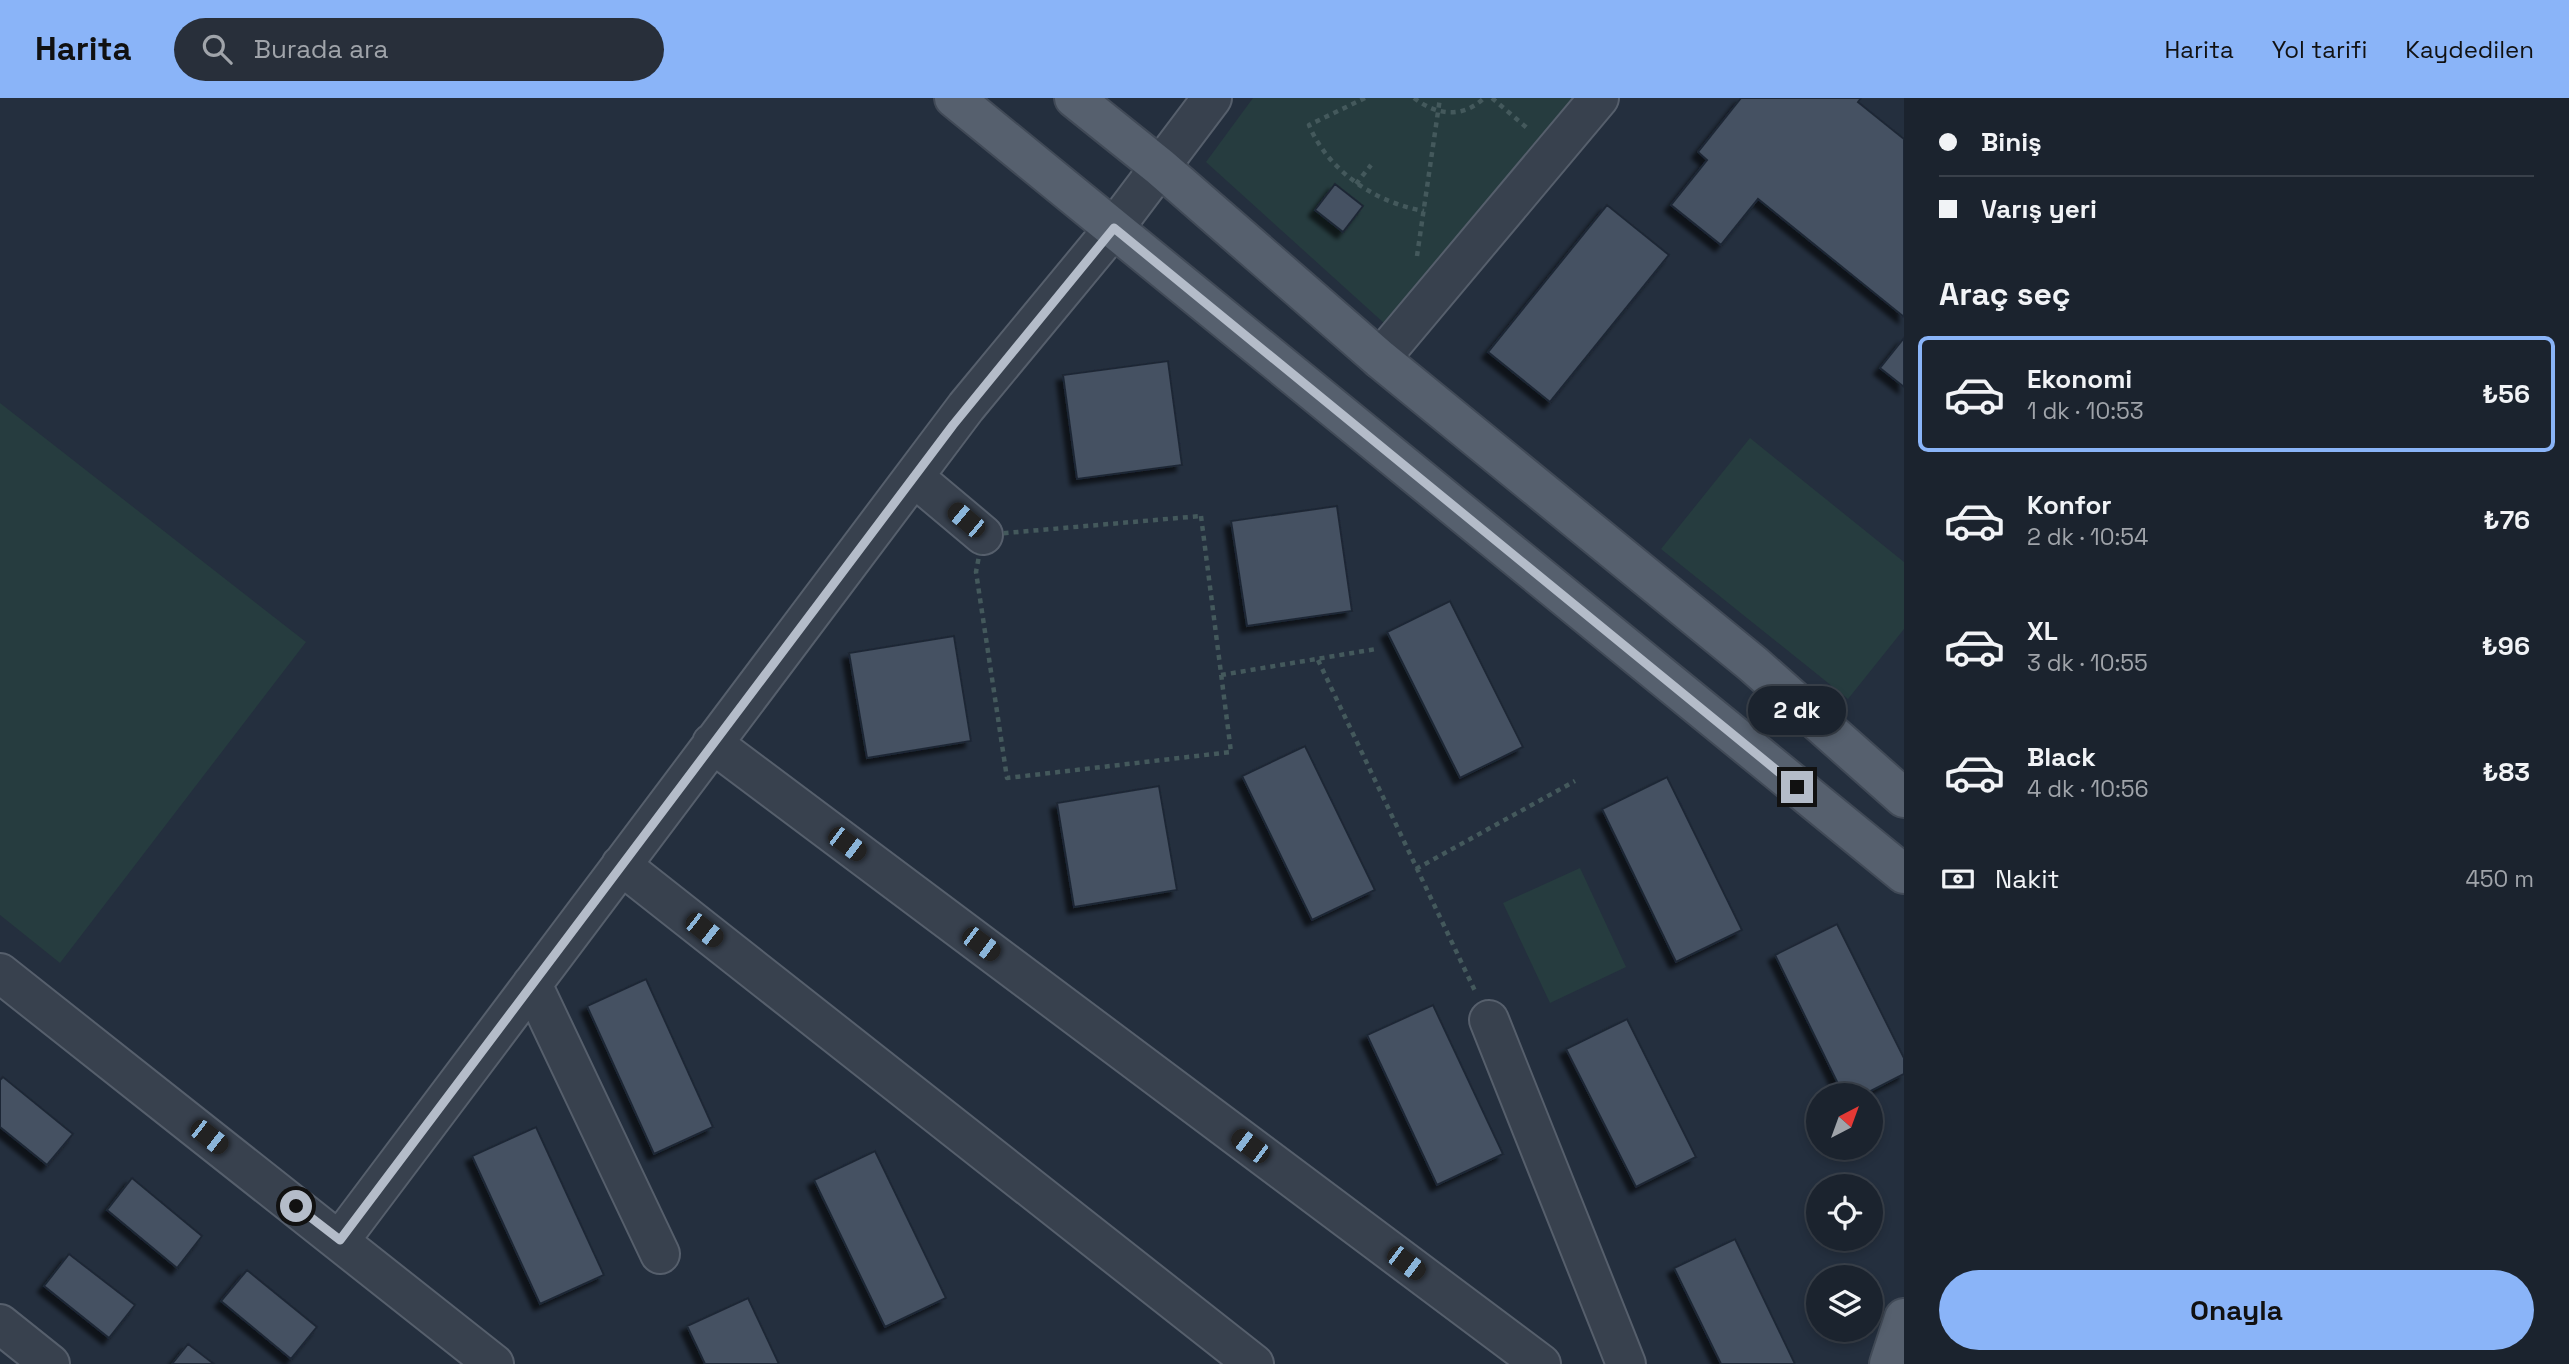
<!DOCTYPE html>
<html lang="tr">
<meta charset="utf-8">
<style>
body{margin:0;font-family:"Space Grotesk",sans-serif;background:#282f3a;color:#f1f3f6;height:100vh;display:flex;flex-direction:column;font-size:26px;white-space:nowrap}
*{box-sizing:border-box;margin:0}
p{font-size:23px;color:#a0a4aa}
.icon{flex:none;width:38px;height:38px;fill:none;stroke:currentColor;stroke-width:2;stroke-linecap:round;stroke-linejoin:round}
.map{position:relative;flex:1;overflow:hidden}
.drawer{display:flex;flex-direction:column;background:#1b232e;width:665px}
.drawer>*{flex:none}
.banner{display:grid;align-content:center;height:154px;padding:0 35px;background:#1b232e}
.needle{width:46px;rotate:41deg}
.controls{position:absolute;left:1806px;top:985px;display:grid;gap:14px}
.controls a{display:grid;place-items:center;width:77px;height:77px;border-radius:50%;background:#1b232e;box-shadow:0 4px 10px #0003,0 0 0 2px #39404a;font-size:35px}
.end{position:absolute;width:32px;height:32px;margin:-16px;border:9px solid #b4bcc9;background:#111;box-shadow:0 0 0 4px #111}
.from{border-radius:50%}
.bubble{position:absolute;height:49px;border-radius:24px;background:#1b232e;box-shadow:0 4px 10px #0003,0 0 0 2px #39404a;font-size:23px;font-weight:800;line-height:49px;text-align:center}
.car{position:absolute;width:21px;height:42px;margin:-21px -10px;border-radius:9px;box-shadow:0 0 5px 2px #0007;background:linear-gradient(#222 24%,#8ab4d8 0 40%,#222 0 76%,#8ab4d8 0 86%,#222 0)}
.banner b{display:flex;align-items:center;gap:24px;height:66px;font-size:26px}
.banner b+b{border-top:2px solid #39404a}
.banner i{width:18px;height:18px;background:#f1f3f6}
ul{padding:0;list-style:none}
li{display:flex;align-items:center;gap:21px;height:116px;margin:0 14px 10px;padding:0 21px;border:4px solid transparent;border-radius:10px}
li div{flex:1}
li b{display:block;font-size:26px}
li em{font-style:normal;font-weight:800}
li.current{border-color:#8ab4f8}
li>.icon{width:63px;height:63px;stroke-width:1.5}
h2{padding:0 35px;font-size:32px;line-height:84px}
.pay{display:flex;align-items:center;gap:18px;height:77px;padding:0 35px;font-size:26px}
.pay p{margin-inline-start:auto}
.cta{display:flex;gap:14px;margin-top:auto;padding:14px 35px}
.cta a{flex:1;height:80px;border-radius:42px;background:#8ab4f8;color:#111;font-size:28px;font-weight:800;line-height:80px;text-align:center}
header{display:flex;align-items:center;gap:42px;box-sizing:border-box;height:98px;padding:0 35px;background:#8ab4f8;color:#111}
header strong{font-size:33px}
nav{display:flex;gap:38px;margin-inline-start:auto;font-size:24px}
.search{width:490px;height:63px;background:#282f3a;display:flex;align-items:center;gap:18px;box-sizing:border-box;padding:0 24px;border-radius:38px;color:#a0a4aa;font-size:26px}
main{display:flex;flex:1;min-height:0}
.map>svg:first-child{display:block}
</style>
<header>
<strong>Harita</strong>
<div class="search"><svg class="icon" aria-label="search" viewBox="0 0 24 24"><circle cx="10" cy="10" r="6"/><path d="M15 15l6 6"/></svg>Burada ara</div>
<nav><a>Harita</a><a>Yol tarifi</a><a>Kaydedilen</a></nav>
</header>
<main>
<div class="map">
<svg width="1904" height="1266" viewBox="0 0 1904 1266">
<defs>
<filter id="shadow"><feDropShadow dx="-6" dy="6" stdDeviation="2" flood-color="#0009"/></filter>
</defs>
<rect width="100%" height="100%" fill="#242f3e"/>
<path fill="#263c3f" d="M1253,0H1581L1385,226L1206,64Z
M0,305L306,544L60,865L0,817Z
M1750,340L1904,464V531L1848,601L1661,451Z
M1580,770L1626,869L1550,905L1503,805Z"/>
<path fill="#455162" stroke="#1f2835" stroke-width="2" filter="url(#shadow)" d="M1741,0H1861L1858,4L1904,41V219L1758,101L1721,147L1671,107L1707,62L1698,54Z
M1335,86L1363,108L1343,134L1315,112Z
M1607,107L1669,157L1550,304L1488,254Z
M1904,240V289L1880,270Z
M1168,263L1182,367L1077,381L1063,277Z
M1337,408L1352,513L1247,528L1231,423Z
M1450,503L1523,649L1460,680L1387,534Z
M954,538L971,643L867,660L849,555Z
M1305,648L1375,792L1312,822L1242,678Z
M1667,679L1742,832L1676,864L1602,711Z
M1159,688L1177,792L1074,809L1057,705Z
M1837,826L1904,960V976L1861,998H1844L1775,857Z
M646,881L713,1029L654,1056L587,908Z
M1433,907L1503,1056L1437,1087L1367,937Z
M1627,921L1696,1059L1636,1089L1566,951Z
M3,979L73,1036L47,1067L0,1029V982Z
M536,1029L604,1177L540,1206L472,1058Z
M875,1053L946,1200L885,1229L814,1082Z
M132,1080L202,1138L177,1170L107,1112Z
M1735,1141L1795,1266H1721L1674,1170Z
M69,1156L135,1207L109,1240L44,1188Z
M247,1172L317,1229L291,1261L221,1203Z
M748,1200L779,1266H705L687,1228Z
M188,1246L214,1266H172Z"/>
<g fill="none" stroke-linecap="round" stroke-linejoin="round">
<defs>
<path id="minor" d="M1380,261L1599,0
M914,379L983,437
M712,645L1541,1266
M621,767L1254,1266
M0,875L494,1266
M532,886L660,1156
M1489,922L1626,1266
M340,1142L966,309L1114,130L1212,0
M0,1226L50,1266"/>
<path id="major" d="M954,0L1904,776
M1074,0L1160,69L1380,261L1753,566L1904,700
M1889,1266L1904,1220"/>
</defs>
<use href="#minor" stroke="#565f6c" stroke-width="42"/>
<use href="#major" stroke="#414a57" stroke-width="42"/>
<path stroke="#44595c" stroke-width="4.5" stroke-dasharray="5 5" stroke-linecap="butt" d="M1365,0L1309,27C1328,73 1376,105 1424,113
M1414,0C1436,17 1462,21 1484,0
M1492,0L1527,30
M1356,86L1371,67
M1417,158L1440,0
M1201,418L1231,654L1007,680L976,474L983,437Z
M1318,562L1475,893
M1221,577L1376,551
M1416,771L1575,683"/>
<use href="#minor" stroke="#38414e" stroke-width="38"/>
<use href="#major" stroke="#56606e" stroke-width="38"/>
</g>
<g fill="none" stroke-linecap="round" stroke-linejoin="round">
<path stroke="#b4bcc9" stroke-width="9" d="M296,1108L340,1142L953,327L1114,130L1797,689"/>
</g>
</svg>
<div class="controls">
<a><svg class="needle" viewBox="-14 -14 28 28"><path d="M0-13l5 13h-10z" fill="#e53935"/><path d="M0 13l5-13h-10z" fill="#a0a4aa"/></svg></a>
<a><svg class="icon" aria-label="locate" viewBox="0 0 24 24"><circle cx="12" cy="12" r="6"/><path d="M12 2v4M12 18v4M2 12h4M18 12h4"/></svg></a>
<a><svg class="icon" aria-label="layers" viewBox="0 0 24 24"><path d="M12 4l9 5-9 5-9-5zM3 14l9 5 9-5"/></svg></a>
</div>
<i class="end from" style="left:296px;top:1108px"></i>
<i class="end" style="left:1797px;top:689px"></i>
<div class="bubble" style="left:1748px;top:588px;width:98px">2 dk</div>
<i class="car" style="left:966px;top:422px;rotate:310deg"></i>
<i class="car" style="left:847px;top:746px;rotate:127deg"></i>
<i class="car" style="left:704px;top:832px;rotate:128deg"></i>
<i class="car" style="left:981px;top:846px;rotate:127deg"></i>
<i class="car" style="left:209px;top:1039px;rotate:128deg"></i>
<i class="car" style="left:1250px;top:1048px;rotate:307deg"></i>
<i class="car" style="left:1406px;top:1165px;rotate:127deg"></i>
</div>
<section class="drawer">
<div class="banner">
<b><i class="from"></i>Biniş</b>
<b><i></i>Varış yeri</b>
</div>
<h2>Araç seç</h2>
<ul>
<li class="current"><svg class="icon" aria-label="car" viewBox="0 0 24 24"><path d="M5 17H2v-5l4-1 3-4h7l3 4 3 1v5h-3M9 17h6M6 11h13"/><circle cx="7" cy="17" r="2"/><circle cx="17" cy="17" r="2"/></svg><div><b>Ekonomi</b><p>1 dk · 10:53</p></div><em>₺56</em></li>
<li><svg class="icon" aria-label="car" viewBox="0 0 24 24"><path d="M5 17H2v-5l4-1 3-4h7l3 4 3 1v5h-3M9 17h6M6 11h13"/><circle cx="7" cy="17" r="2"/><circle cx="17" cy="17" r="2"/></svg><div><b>Konfor</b><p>2 dk · 10:54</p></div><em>₺76</em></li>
<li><svg class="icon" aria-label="car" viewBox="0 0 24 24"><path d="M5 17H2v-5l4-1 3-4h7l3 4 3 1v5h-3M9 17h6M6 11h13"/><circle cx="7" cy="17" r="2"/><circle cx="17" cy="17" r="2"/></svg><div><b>XL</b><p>3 dk · 10:55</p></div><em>₺96</em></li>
<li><svg class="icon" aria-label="car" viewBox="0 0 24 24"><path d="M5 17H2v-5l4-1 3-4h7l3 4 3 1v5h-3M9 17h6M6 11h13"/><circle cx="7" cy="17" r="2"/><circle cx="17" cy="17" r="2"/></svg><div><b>Black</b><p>4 dk · 10:56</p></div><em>₺83</em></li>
</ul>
<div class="pay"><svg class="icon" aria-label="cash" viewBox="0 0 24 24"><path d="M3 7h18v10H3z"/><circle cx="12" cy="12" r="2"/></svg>Nakit<p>450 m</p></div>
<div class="cta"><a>Onayla</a></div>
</section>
</main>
